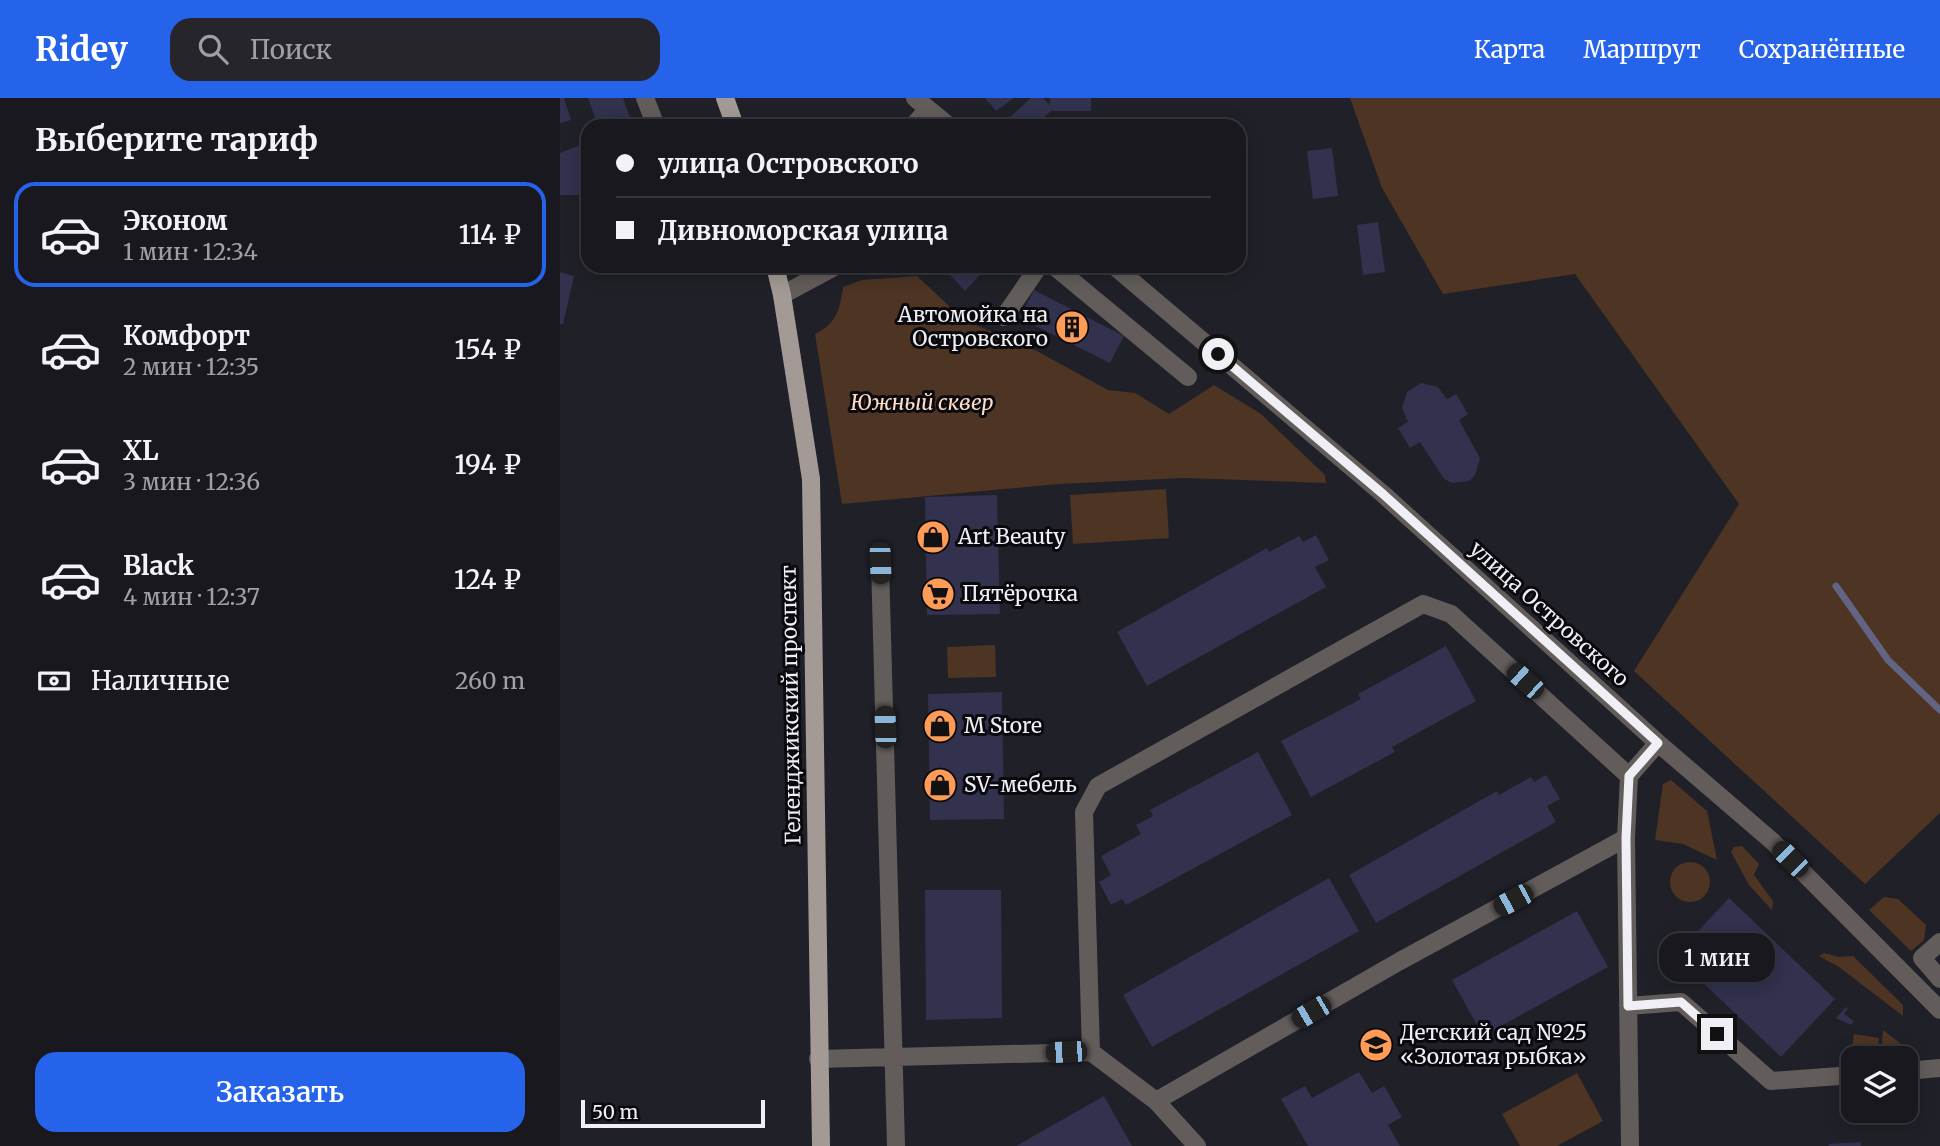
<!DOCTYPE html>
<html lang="ru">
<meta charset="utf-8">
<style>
body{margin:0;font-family:Merriweather,serif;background:#25252b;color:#f1f3f6;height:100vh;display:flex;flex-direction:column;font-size:26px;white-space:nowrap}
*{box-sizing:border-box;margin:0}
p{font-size:23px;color:#9fa0a4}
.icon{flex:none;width:38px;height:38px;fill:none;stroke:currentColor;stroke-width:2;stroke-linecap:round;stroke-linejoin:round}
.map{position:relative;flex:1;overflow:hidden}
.drawer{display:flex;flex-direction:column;background:#18181e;width:560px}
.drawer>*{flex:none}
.guide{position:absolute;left:21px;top:21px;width:665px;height:154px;border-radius:21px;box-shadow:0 4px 18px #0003,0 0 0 2px #36373c;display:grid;align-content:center;height:154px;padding:0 35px;background:#18181e}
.fabs{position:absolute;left:1281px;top:948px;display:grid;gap:14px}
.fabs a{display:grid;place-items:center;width:77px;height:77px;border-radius:14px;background:#18181e;box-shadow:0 4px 18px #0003,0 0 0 2px #36373c;font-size:35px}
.scale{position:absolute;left:21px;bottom:18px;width:184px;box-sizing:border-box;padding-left:7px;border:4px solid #efeff5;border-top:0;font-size:19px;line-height:24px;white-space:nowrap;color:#efeff5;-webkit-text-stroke:5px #0a0a0e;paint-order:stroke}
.end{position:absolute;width:32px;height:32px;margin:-16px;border:9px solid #efeff5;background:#111;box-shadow:0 0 0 4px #111}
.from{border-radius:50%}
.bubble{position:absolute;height:49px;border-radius:21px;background:#18181e;box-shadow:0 4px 18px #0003,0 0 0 2px #36373c;font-size:23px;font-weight:600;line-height:49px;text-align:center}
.car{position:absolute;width:21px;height:42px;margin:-21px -10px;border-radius:9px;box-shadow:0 0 5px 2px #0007;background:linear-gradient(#222 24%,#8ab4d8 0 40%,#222 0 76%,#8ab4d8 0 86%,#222 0)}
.guide b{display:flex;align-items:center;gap:24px;height:66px;font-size:26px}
.guide b+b{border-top:2px solid #36373c}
.guide i{width:18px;height:18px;background:#f1f3f6}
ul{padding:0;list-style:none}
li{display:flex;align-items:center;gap:21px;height:105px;margin:0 14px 10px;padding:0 21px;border:4px solid transparent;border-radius:21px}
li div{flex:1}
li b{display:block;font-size:26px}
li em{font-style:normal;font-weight:600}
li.current{border-color:#2563eb}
li>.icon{width:63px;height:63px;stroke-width:1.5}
h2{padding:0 35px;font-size:32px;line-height:84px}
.pay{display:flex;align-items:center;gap:18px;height:77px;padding:0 35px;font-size:26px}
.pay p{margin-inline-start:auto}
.button{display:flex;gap:14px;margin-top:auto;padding:14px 35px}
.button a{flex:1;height:80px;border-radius:21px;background:#2563eb;color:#fff;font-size:28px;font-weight:600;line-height:80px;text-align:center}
header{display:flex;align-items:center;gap:42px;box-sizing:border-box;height:98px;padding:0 35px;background:#2563eb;color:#fff}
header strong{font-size:33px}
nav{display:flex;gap:38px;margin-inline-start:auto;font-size:24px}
.search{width:490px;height:63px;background:#25252b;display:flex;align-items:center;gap:18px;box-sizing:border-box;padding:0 24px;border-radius:21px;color:#9fa0a4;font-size:26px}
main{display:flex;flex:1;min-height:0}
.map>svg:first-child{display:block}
</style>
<header>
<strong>Ridey</strong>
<div class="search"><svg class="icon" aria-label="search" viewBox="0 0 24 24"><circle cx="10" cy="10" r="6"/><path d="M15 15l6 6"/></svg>Поиск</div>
<nav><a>Карта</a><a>Маршрут</a><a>Сохранённые</a></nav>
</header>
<main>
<section class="drawer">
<h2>Выберите тариф</h2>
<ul>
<li class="current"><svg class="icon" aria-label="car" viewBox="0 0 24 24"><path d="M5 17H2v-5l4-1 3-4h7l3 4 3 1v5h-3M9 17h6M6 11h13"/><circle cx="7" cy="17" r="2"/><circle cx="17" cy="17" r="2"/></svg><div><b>Эконом</b><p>1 мин · 12:34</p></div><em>114 ₽</em></li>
<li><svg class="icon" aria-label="car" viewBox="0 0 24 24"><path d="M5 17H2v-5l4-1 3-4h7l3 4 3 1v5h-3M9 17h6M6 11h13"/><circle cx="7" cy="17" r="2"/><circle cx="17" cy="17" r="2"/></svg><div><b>Комфорт</b><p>2 мин · 12:35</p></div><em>154 ₽</em></li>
<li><svg class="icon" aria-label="car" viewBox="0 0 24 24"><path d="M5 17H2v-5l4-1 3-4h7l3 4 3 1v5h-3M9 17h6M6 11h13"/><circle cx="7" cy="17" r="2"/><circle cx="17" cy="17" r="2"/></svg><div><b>XL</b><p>3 мин · 12:36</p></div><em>194 ₽</em></li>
<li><svg class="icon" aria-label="car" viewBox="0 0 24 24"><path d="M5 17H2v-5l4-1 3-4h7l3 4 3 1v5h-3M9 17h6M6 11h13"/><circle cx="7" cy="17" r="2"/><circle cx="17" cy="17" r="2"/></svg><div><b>Black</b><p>4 мин · 12:37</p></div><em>124 ₽</em></li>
</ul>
<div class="pay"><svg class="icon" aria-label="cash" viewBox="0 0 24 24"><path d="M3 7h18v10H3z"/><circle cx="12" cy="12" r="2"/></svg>Наличные<p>260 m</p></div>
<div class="button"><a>Заказать</a></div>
</section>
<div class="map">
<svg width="1380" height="1048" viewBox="0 0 1380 1048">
<rect width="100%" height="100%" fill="#202028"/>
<path fill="#4d3423" d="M790,0H1380V715L1305,786L1074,573L1179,406L1015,176L883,196L822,90Z
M357,178L404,222L475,252L548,292L575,295L609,316L654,287L701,316L765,377L766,385L624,380L498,386L282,406L255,236C276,226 280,212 283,189L302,182Z
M606,391L609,440L513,446L510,397Z
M435,547L436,579L388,580L387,549Z
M1111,682L1147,713L1157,762L1123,746L1095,742L1103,686Z
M1182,748L1199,766L1194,777L1213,803L1212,812L1189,787L1171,754L1174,749Z
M1110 784a20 20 0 1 1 40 0a20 20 0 1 1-40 0Z
M1324,799L1338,801L1366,827L1364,842L1351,853L1309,812Z
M1264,855L1278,859L1293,858L1343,907V918L1279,869L1259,858Z
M1323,932L1358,959L1321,960Z
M1294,936L1319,940L1317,954L1292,950Z
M1017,975L1043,1023L997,1048H960L942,1016Z"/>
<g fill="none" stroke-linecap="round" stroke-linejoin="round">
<path stroke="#636383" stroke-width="7" d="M1276,488L1328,562L1380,612"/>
</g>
<path fill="#32314e" d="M0,0H4L11,22L0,25Z
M28,0H63L73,28H38Z
M425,0H454L436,13Z
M471,0H483L490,7V0H531V13H491L474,28H456L449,20Z
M28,44V97H0V55Z
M772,50L778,98L753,101L747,53Z
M818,124L825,174L803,177L797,127Z
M382,168H428L405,193Z
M0,174L14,178L3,226H0Z
M474,192L564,238L550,265L460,220Z
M861,285L878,289L887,301L896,296L908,316L899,322L920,360L915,377L909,383L892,385L884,381L860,344L850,350L838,330L848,324L842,310L847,294Z
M437,397L440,516L367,517L365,399Z
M756,437L769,462L755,469L766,489L587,588L557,534L707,450L709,454L739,438L743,444Z
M886,548L916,603L832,649L835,654L751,699L721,643L801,601L798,596Z
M442,594L444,721L370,722L368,596Z
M698,654L732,717L566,807L562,801L551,807L539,784L551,777L541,758L581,736L576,727L593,718L590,712Z
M986,677L1000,701L987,708L996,724L816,825L789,777L937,693L939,697L971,679L974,684Z
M769,780L799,833L592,949L563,897Z
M365,792H441L442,920L366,922Z
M1169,800L1275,901L1221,959L1115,858Z
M1017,813L1048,869L923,938L892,882Z
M1286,909L1288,910L1284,916L1294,923L1291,927L1276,920Z
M799,974L812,995L824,988L842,1019L828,1027L840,1048H748L721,1001L745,988L752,1000Z
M544,998L572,1048H456Z
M1301,1044V1048H1269V1046Z"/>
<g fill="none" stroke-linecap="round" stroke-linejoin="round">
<path stroke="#625d5b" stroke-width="18" d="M85,0L96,28
M355,0L389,28
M353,28L368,11
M494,168L628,279
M554,168L823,396L1098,645L1212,743L1380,912
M222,197L276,168
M444,219L479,168
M320,465L336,1048
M1380,844L1362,860L1380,881
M1068,908L1121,904L1211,983L1293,977
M531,954L524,714L538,688L863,506L891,516L1069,678
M258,961L531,954L596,1003L637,1048
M1346,973L1380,970
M596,1003L840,863L1066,740
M1070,1048L1066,740L1069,678L1098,645"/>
<path stroke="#a39a95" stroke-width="18" d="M165,0L175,28
M215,168L222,197L251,381L261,1048"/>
</g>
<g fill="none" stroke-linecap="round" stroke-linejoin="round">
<path stroke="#efeff5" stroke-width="9" d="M658,256L823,396L1098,645L1069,678L1066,740L1068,908L1121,904L1157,936"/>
</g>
<defs>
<symbol id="building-disc" viewBox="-11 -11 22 22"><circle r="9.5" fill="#fe9c57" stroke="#0a0a0e"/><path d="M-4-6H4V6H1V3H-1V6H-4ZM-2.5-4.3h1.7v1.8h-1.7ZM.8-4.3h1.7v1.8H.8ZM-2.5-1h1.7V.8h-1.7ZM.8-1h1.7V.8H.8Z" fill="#111"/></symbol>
<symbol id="shop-disc" viewBox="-11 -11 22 22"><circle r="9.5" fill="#fe9c57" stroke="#0a0a0e"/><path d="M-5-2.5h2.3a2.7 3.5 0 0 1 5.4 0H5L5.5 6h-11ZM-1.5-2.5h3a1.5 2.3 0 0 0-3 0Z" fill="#111"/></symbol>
<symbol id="supermarket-disc" viewBox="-11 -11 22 22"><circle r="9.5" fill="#fe9c57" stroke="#0a0a0e"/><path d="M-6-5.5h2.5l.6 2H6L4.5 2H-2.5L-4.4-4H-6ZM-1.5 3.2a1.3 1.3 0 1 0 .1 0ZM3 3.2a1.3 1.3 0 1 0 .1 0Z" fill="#111"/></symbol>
<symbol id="school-disc" viewBox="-11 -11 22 22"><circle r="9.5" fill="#fe9c57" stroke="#0a0a0e"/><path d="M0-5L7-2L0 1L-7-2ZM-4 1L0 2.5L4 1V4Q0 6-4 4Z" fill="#111"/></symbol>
</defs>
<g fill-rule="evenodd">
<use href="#building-disc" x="493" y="210" width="38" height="38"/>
<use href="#shop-disc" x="354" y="420" width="38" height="38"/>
<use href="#supermarket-disc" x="359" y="477" width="38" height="38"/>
<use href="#shop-disc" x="361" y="609" width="38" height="38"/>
<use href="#shop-disc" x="361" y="668" width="38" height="38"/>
<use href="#school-disc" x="797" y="928" width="38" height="38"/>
</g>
<g text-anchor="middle" stroke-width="6" stroke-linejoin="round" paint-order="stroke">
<g font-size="21" fill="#efeff5" stroke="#0a0a0e" text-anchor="start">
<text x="488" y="224" text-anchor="end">Автомойка на<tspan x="488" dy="24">Островского</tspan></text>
<text x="398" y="446">Art Beauty</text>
<text x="402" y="503">Пятёрочка</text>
<text x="404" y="635">M Store</text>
<text x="404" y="694">SV-мебель</text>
<text x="840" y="942">Детский сад №25<tspan x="840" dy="24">«Золотая рыбка»</tspan></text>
</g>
<g font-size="21" font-style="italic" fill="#ffdcc6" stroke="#0a0a0e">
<text x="362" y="312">Южный сквер</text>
</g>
<g font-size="21" fill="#efeff5" stroke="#0a0a0e">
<text transform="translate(989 516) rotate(42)" y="7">улица Островского</text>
<text transform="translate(231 607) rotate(-91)" y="7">Геленджикский проспект</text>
</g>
</g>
</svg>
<div class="fabs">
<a><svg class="icon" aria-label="layers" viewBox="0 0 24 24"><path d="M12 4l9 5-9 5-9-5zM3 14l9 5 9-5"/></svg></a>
</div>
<div class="scale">50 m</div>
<i class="end from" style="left:658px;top:256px"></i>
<i class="end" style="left:1157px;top:936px"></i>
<div class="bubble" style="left:1099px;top:835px;width:116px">1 мин</div>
<i class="car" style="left:320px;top:465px;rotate:178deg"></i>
<i class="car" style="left:965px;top:583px;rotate:312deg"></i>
<i class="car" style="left:325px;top:629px;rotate:358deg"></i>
<i class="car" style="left:1230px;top:761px;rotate:315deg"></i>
<i class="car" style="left:953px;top:802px;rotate:242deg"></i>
<i class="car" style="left:751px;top:914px;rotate:240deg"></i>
<i class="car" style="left:506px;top:954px;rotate:268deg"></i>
<div class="guide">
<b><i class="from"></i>улица Островского</b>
<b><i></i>Дивноморская улица</b>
</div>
</div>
</main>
